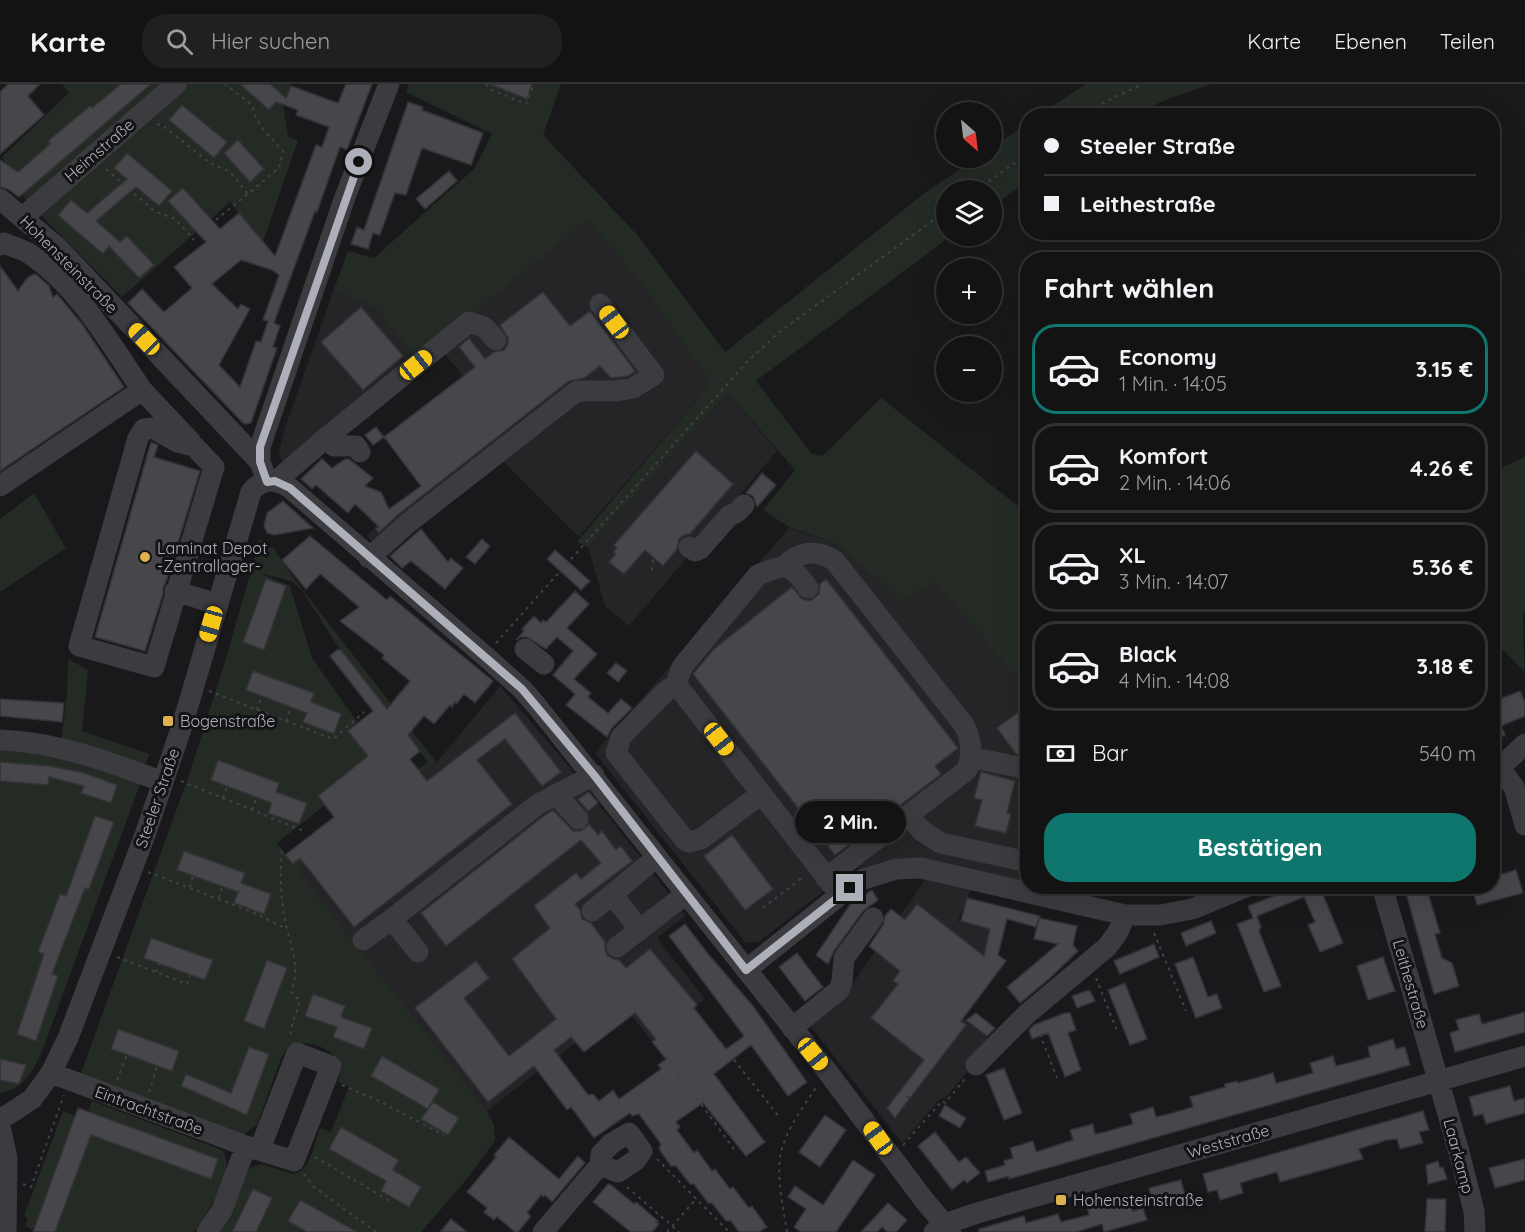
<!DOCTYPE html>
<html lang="de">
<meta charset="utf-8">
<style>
body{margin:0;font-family:Quicksand,sans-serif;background:#202022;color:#f1f3f6;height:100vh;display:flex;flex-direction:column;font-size:22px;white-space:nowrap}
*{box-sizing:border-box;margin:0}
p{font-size:20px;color:#9d9ea0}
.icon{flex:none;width:33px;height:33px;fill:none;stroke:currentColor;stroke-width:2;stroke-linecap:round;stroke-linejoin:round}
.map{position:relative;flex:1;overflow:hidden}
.panel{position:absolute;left:1020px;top:168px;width:480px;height:642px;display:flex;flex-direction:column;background:#131314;border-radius:24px;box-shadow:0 6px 24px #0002,0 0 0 2px #323234}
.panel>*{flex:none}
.guide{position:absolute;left:1020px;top:24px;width:480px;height:132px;border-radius:24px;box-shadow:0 6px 24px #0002,0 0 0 2px #323234;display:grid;align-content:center;height:132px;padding:0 24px;background:#131314}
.needle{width:39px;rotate:152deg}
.fabs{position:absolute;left:936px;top:18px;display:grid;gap:12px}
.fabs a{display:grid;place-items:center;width:66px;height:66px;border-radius:50%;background:#131314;box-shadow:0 6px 24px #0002,0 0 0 2px #323234;font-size:30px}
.end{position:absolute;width:27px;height:27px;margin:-14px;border:8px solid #adb0b9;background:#111;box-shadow:0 0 0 3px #111}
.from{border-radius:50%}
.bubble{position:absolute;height:42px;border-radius:21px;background:#131314;box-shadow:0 6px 24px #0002,0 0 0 2px #323234;font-size:20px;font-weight:800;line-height:42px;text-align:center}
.car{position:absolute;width:18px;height:36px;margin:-18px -9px;border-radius:8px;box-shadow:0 0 4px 2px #0007;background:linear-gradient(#f5c518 24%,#345 0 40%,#f5c518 0 76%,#345 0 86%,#f5c518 0)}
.guide b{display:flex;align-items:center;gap:21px;height:57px;font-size:22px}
.guide b+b{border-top:2px solid #323234}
.guide i{width:15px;height:15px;background:#f1f3f6}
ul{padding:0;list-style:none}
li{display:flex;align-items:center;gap:18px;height:90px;margin:0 12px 9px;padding:0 12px;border:3px solid #323234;border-radius:24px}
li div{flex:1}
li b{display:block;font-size:22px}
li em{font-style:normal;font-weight:800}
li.current{border-color:#0f766e}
li>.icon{width:54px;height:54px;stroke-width:1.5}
h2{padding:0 24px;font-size:27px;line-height:72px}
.pay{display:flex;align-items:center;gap:15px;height:66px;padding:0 24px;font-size:22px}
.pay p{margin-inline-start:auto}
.primary-button{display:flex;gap:12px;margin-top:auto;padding:12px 24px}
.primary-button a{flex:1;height:69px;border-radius:24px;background:#0f766e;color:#fff;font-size:24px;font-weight:800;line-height:69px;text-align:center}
header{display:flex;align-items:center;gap:36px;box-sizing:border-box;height:84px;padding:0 30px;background:#131314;border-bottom:2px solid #323234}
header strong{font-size:28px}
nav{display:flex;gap:33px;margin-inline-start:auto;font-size:21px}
.search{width:420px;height:54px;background:#202022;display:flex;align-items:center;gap:15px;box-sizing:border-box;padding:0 21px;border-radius:24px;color:#9d9ea0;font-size:22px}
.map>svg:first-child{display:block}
</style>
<header>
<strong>Karte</strong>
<div class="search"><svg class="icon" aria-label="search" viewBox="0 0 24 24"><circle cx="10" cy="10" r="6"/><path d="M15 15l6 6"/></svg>Hier suchen</div>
<nav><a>Karte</a><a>Ebenen</a><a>Teilen</a></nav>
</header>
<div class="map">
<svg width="1525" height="1148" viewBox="0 0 1525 1148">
<rect width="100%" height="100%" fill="#19191b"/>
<path fill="#252528" d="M588,136L643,202L711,299L579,453L500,374L384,470L367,452L391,424L420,402L384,353L463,292L436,259Z
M334,205L376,225L416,276L283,380L279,368L285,344Z
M728,309L777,367L629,542L605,522L588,463Z
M789,444L837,460L901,517L935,498L1027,606V799L902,774L879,779L863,786L856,784L832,801L758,858H745L595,669Z
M500,602L567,680L686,831L657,854L705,915L652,957L623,922L487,1027L296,786L438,677Z
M925,796L971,806L958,837L1003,847L998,873L958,930L990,956L974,980L945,1014L939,1016L902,1059L808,939L844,912Z"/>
<path fill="#242b25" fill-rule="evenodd" d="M62,0H291L283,21L288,53L298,56L263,158L230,118L122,213L26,116L2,73L69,9Z
M409,0H561L543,51L639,153L725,268L926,108L977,74H992V64L1027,39V97L992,123V106H946V152H951L756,297L811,369L822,372L881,314L1027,429V606L935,498L901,517L837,460L789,443L763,426L795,386L728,309L588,463L577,458L711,299L643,202L588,136L416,276L376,225L334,205L348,167L374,174L475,84L492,50L406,8Z
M1086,0H1211L1168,15L1131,31H1039Z
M1525,373V527L1523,528L1524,587L1497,560L1493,564L1492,388Z
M34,409L66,464L0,508V435Z
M260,455L274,465L292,492L436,678L297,786L487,1027L494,1041L495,1057L462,1101L421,1148H217L250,1084L261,1080L293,1090C310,1088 315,1058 320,1044L331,1048L349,1003L338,997L342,982C333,964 307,954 289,962L281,974L257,1041L244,1050H236L82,991L81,989L188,694L224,581ZM259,489L291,497L301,505L339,564L428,678L293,780L277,759L325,721L318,711L368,672L348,647L358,639L312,574L290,502Z
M68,575L88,586L82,647L149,670L146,679L143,680L61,658L67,612Z
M0,666L22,667L89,680L140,700L41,970C32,988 22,1006 0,1009Z
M92,1017L222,1066C238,1086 206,1130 194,1148H38L25,1142L28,1134L24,1132L63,1027L75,1032L78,1024L88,1028Z"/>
<path fill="#46464b" stroke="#343337" stroke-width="1.5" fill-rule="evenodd" d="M8,0H40L28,12L44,31L0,70V8Z
M121,0H151L19,113L8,105L0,103V76L18,88L50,60L48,57L90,22L92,24Z
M240,0H270L286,14L291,2L338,19L346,0H372L347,66L340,63L317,128L315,127L274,239L280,242L273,263L277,264L251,339L244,340L128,219L142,205L164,228L192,204L174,183L206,158L168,117L183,104L220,145L239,129L275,172L316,61L322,63L329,43L296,31L298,26L276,18L269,26ZM241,176L272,186L279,191L263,236L268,237L261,258L256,257L240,303L219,281L250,225L241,220L238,225L212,200Z
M490,0H532L527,15Z
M408,18L423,23L422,26L483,49L471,81L422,64L406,111L395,109L380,151L373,149L368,165L351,160L357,143L364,146Z
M182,21L227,58L214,74L169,36Z
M238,56L264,85L250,98L224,69Z
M127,69L172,107L159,122L136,103L96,137L120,158L127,152L154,181L139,194L109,162L103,170L58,131L71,116L87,129L127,95L114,84Z
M449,87L457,97L425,125L416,115Z
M0,182L18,207L27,194L32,191L36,190L49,202L53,213L57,210L82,240L124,303L0,387Z
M543,208L570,242L590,227L635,287L628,292L611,294L600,282L584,294L569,297L400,429L379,448L376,445L379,443L355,420L348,429L316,401L312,405L301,395L322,375L332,384L345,375H349L373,394L365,402L381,408L389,425L421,402L384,353L475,283L459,263L469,254L485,275L494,268L504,266L508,260V254L500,241Z
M361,223L403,272L363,306L321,258Z
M376,343L384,353L373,361L365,351Z
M151,358L158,361L154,373L200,387L166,498L163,504V510L145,567L95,553Z
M696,367L733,400L690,450L684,451L679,455L677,465L663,482L645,466L624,490L609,478L616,470L613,468L617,464L614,461Z
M762,389L776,401L757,423L753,412L746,409Z
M283,417L313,444L274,451L267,449L264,442L267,429Z
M421,445L448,478L451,474L463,484L445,505L411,477L402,484L390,472Z
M310,452L387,516L390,512L493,597L475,619L464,610L457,619L455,618L452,623L450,621L434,640L424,632L408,651L420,667L410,675L427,697L515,629L561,688L542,702L505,655L477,676L512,720L354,843L300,774L293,780L285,771L334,733L318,712L368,672L348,647L373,627L330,572L337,566H341L387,625L410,597L382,574L384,571L340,537L359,523L320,490L306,505L282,476Z
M482,455L490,462L475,480L466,473Z
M555,466L590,497L581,506L547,475Z
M266,495L286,502L264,566L243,558Z
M826,495L958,664L935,682L941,690L835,771L693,590L714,565L792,503L802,515L810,517L819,510L820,500Z
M575,507L589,520L567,544L597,570L574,595L591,609L588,613L608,629L621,615L632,624L612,644L607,653L566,621L575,610L553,591L573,567L557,553L546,565L527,553H521L516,556L524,547L522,545L534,532L541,539L543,536L546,538Z
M616,579L627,587L618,598L607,589Z
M253,587L314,609L311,618L341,630L334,650L303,638L307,629L246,606Z
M1520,607L1525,618V632L1501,642L1505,651L1492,656V618Z
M0,615L64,619L62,638L0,632Z
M1028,621V664L1020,670H1016L997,644Z
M218,676L279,699L276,708L307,719L299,740L268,729L272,719L211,696Z
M0,678L50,682L84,689L117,701L111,719L81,709L84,702L49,693L48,701L0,697Z
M981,688L1015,697L1007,729L1011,730L1006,749L975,742L982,716L974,714Z
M589,708L598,719L588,727L578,715Z
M553,726L573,747H581L589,740L598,751L602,747L616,766L621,762L632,777L575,820L580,826L582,835L591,839L605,858V865L607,871L613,875L619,876L626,884L650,865L697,921L694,924L726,965L744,952L669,852L685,840L709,871L753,922L807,998L788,1012L751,961L714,990L765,1058L746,1072L703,1019L676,1038L680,1043L677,1046L694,1069L697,1066L712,1087L715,1085L730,1105L733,1103L749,1124L752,1122L767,1143L759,1148H739L731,1137H726L712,1119H708L694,1100H690L676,1082H671L659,1065L661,1060L639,1030L632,1032L630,1029L594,1054L571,1023L567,1026L534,982L488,1018L415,924L476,877L489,894L464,914L509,972L556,935L512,875L550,844L534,822L576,789L581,795L601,779L581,756L446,862L421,829L545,731ZM635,929L656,955L652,958L666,975L658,981L661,985L619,1015L613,1006L599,1017L593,1010L588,1011L554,966L571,953L584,968Z
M95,732L114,738L89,805L85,804L52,890L58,892L36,957L17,950L44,870L38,868L60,810L66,812Z
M732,751L773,805L745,826L704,772Z
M184,767L245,789L241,799L271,810L264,830L234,819L239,806L238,808L177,786Z
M1516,786L1523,809L1477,821L1472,802H1492V793Z
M1300,802L1329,803L1321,806L1343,859L1320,868L1308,841L1315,838L1304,813L1257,832L1261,843L1259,847L1281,902L1264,908L1237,840L1253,834L1248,822Z
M1404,802H1426L1440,849L1435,850L1442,874L1452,879L1459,902L1434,910Z
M872,806L878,816L863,827L834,867L828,880L816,871L851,819Z
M967,814L1040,832L1036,843L1007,835L998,871L1006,877L961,937L966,941L910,1014L907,1012L909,1015L895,1034L887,1024L924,976L871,934L898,900L893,897L900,887L869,862L883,841L885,832L891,825L905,836L917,820L984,872L990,845L961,837Z
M1039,834L1077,842L1073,861L1078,867L1050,894L1020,919L1007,903L1058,860L1034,855Z
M1211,837L1216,849L1186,862L1181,849Z
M151,854L213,876L205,896L144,874Z
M1154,860L1159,873L1120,890L1114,877Z
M797,869L823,903L805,917L779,883Z
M1193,873L1208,913L1217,910L1222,924L1196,934L1175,880Z
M1383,873L1395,907L1368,916L1357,882Z
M267,876L287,884L264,945L244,937Z
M1125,899L1147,955L1130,961L1108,906Z
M1086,907H1090L1095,917L1077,924L1072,912Z
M313,910L345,922L341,933L372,944L364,965L333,953L337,943L305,932Z
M1525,928V948L1455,968L1450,949L1459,946L1456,936L1479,930L1482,940Z
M976,929L995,944L987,952L966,936Z
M1065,929H1070L1076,946L1068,949L1081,986L1065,993L1048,949L1032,955L1029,946L1034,941Z
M118,945L179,967L172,987L111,965Z
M1393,955L1396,965L1405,963L1410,981L1009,1095V1092L988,1098L985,1087L1005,1081L1004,1077L1013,1074L1010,1064L1033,1057L1036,1068L1073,1056L1070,1046L1093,1040L1095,1050L1105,1048L1133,1040L1130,1030L1153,1023L1156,1033L1165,1031L1193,1023L1190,1013L1225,1003V1000L1237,997L1238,999L1273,989L1276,999L1285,997L1313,989L1310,979L1333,972L1336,982L1356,977L1370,973L1368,963Z
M249,963L269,970L247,1031L181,1002L186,990L231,1009Z
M382,972L439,1005L428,1025L371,992Z
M0,975L26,981L19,1000L0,996Z
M1004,984L1022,1029L1004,1036L986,991Z
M1510,1002L1514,1017L1525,1014V1029L1486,1040L1483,1030L1474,1032L1469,1013Z
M433,1018L459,1034L448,1051L421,1035Z
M945,1021L966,1034L960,1044L939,1032Z
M78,1024L218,1075L211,1095L91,1051L55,1148H33Z
M1423,1027L1429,1046L1419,1048L1423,1059L1400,1065L1397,1055L1387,1056L1359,1065L1363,1075L1355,1077L1280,1098L1277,1088L1240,1099L1243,1109L1220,1116L1217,1106L1208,1108L1203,1090Z
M825,1031L846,1046L820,1083L799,1068Z
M341,1043L399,1076L393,1086L421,1103L409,1123L381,1107L386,1097L329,1065Z
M935,1048L959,1078L966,1073L980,1089L967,1099L964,1096L952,1106L918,1062Z
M509,1053L559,1095L578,1072L585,1079L552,1118L545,1111L543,1113L541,1111L527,1129L531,1132L518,1148H515L497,1133L494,1136L484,1128L487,1124L467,1108L496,1073L494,1071Z
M1525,1075V1096L1495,1104L1489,1084Z
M853,1076L875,1091L836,1148H801L794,1143L806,1125L788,1113L795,1102L823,1121Z
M1438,1077L1440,1084L1443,1083L1447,1095L1428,1100L1426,1081Z
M1181,1096L1186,1115L1154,1124L1149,1104Z
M608,1100L611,1101L634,1120L636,1118L658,1137L656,1138L659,1140L652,1148H631L593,1118Z
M253,1105L272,1114L258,1144L256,1148H232Z
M1128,1110L1133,1127L1143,1124L1147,1136L1104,1148L1102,1140L1076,1148H979V1145L1024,1132L1026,1139L1058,1130L1061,1138L1089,1131L1087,1122Z
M1427,1115H1446L1445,1148H1425Z
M300,1116L329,1132L357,1148H307L288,1137Z
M888,1119L907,1136L896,1148H887L882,1143L877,1148H861Z
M451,1135L467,1148H440Z"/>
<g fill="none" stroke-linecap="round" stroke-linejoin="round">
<path stroke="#414246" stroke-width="2" stroke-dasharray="3 4.5" stroke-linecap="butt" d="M486,0L490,5L526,20L534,0
M1083,32L1103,19L1142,0
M157,40L163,42L210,79L230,88L248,110
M106,85L154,127L175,135L194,156
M976,106L1028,70
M216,136L279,84L283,67C270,53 256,41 252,21L225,0
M652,486L653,474
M496,559L748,277L778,249L946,127
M209,607L333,655L364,628
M257,626L262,612
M286,637L291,623
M181,697L306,748
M223,714L227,702
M252,726L257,713
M282,767C279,793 281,819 287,845C293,868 300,884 291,908L300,917L291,944L290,954
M148,788L252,828L287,845
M190,803L193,792
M219,814L222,803
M763,824L803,793
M1154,849L1186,927
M117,873L187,900L190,891
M156,888L159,879
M1096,894L1117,947
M1037,943L1057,994
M720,958L780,1034
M666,972L736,1068
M677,990L701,971L704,965
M117,996L127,971
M342,1001L377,1016L444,1051
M149,1008L157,982
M903,1061L942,1017L945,1019L965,995
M315,1073L393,1119
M657,1075L729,1148
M304,1090L314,1103L376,1148
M23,1100L31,1103L64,1011
M627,1103L679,1148
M667,1148L696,1115
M787,1148C783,1122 776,1094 781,1068C787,1044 804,1022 817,1002"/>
<path stroke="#3b3b40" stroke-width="21" d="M0,115L58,164L260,378
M23,133L176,0
M0,161L4,159C12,163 22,165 30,170C79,203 109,258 142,306L0,402
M142,306L191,358
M153,344L177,358L194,362L214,383L154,583L79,562L138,354L144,345Z
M327,353L334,362H356L360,368
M267,397L260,378V363L345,113L389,0
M280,398L283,391L327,353L469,238L484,243L496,256
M689,463L695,467L700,465L729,432L737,428L744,421
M369,474L408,439L577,307H616L633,304L654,291L600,220
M784,483C798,467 817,465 835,477L964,641C972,656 973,670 967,686L826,794
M175,507L217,520
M525,565L544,580
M676,600L834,803
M0,656C57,658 110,678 163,698
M970,673L1028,685
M1500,685L1514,703L1525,741
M1492,691L1525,660
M556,710L578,735
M761,710L701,755L689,758L685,756L616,669L621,653L664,609L676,600L682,583L758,491C786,479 790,479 808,504
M908,731L922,747L941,759L1028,778
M1382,802L1459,1068L1474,1127L1475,1148
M612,810L640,846
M592,827L657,773
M392,835L418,868
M363,856L392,835L538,720L594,691
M617,863L686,810
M746,886L840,811L861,796L896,785L921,784L1125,831H1160L1192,825L1248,802
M792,944L839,906L842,898L844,874L873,834
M976,981L1028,929L1107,863L1118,848L1125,831
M51,989L246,1062L294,1077L331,982L297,969L260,1065
M0,1036L32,1015L51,989L68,954L145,751L182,642L251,408C262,394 276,395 290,404L485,572L522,605L536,621L827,987L924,1116L951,1148
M0,1042L7,1074L6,1148
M207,1148L222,1126L246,1062
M543,1148L600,1081L601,1070L612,1059L629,1049L642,1067L636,1076L618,1088L600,1081
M934,1148L945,1140L977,1129L1525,972"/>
</g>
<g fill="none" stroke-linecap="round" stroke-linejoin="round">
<path stroke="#adb0b9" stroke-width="8" d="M359,78L260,363V378L267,398L275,397L290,404L522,605L594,691L746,886L850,804"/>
</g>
<g fill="#deb24e" stroke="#141416" stroke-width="2">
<circle cx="145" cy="473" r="6"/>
<rect x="162" y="631" width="12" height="12" rx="3"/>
<rect x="1055" y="1110" width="12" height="12" rx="3"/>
</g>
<g text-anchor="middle" stroke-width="6" stroke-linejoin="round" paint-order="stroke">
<g font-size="16" fill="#adb0b9" stroke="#141416">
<text transform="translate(99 66) rotate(-41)" y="6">Heimstraße</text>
<text transform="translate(69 180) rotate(45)" y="6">Hohensteinstraße</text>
<text transform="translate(157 714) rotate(-71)" y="6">Steeler Straße</text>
<text transform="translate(1411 900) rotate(74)" y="6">Leithestraße</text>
<text transform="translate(149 1026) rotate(20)" y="6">Eintrachtstraße</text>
<text transform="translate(1228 1057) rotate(-16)" y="6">Weststraße</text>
<text transform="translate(1459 1072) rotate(75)" y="6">Laarkamp</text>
</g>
<g font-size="16" fill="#adb0b9" stroke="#141416" text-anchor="start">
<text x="157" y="470">Laminat Depot<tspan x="157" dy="18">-Zentrallager-</tspan></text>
<text x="180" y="643">Bogenstraße</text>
<text x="1073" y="1122">Hohensteinstraße</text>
</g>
</g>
</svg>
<div class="fabs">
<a><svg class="needle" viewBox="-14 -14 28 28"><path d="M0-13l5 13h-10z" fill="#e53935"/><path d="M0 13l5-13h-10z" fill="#9d9ea0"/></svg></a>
<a><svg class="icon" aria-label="layers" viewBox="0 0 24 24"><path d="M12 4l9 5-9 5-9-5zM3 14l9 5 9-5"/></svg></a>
<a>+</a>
<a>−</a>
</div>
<i class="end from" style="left:359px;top:78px"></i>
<i class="end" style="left:850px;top:804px"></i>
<div class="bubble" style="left:795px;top:717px;width:111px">2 Min.</div>
<i class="car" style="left:614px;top:238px;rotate:323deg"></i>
<i class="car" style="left:144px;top:255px;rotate:316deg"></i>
<i class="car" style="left:416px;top:281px;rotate:51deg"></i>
<i class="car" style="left:211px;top:540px;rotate:196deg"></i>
<i class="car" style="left:719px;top:655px;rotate:142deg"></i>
<i class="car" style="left:813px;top:970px;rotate:141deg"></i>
<i class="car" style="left:878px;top:1054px;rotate:324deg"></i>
<div class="guide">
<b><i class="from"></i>Steeler Straße</b>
<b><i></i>Leithestraße</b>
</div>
<section class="panel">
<h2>Fahrt wählen</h2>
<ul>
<li class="current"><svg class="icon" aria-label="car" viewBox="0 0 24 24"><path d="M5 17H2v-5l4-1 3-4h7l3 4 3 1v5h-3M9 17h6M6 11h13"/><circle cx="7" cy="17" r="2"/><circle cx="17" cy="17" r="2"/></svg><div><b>Economy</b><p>1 Min. · 14:05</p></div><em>3.15 €</em></li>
<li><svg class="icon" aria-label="car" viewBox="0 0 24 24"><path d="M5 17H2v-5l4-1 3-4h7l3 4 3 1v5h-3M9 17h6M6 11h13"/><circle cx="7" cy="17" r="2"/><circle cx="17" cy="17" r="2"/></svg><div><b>Komfort</b><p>2 Min. · 14:06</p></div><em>4.26 €</em></li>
<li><svg class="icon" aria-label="car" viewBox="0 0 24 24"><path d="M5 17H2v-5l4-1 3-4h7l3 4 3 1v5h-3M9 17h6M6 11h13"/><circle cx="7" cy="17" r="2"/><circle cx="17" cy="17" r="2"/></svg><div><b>XL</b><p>3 Min. · 14:07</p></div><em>5.36 €</em></li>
<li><svg class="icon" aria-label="car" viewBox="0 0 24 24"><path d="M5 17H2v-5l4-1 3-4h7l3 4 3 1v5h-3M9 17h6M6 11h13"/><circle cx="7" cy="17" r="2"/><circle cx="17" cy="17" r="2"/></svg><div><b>Black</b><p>4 Min. · 14:08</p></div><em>3.18 €</em></li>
</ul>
<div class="pay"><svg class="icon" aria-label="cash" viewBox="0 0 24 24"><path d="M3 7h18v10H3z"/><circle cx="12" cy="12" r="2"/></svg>Bar<p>540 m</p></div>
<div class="primary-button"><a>Bestätigen</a></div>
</section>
</div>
